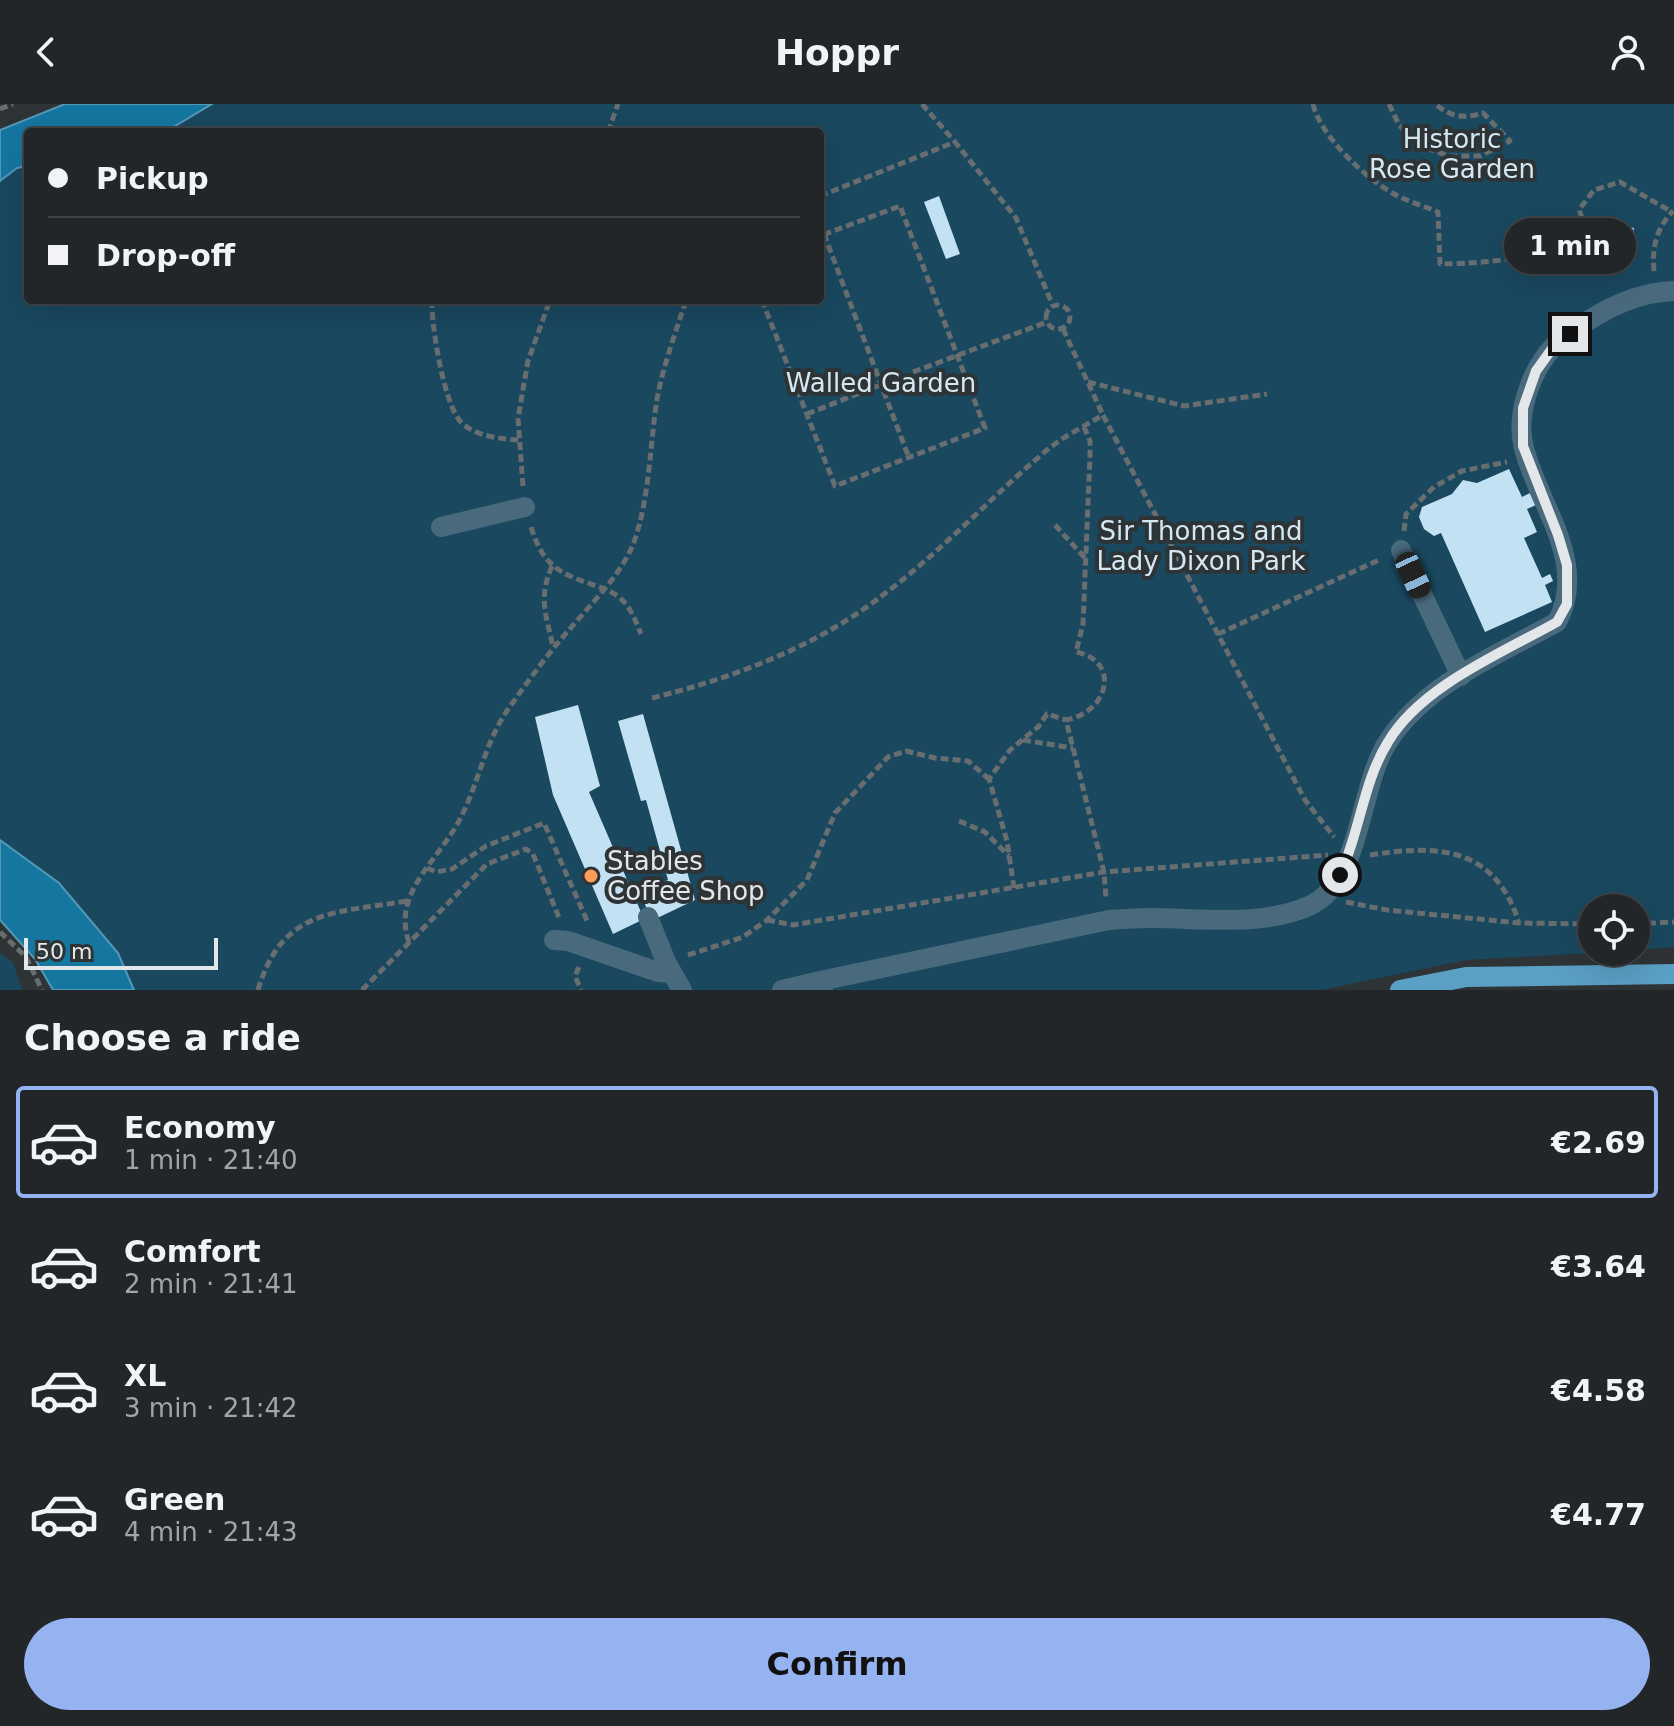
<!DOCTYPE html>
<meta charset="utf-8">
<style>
body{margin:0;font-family:"DejaVu Sans",sans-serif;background:#2e3234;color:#f1f3f6;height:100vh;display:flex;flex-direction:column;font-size:30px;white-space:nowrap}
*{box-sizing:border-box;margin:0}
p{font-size:26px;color:#a2a5a8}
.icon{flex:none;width:44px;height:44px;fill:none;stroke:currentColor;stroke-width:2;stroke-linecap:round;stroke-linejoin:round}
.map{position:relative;height:886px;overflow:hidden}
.details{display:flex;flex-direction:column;background:#222628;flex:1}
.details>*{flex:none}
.top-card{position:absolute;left:24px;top:24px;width:800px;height:176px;border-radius:8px;box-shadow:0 8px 32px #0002,0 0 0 2px #3f4345;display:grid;align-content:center;height:176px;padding:0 24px;background:#222628}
.tools{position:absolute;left:1578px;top:790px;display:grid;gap:16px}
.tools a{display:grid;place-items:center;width:72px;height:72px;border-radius:50%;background:#222628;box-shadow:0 8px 32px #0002,0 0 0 2px #3f4345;font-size:40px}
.scale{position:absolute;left:24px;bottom:20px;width:194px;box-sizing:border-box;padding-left:8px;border:4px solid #e3e7e9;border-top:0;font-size:22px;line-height:28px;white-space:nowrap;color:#e3e7e9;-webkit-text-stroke:6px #2e3336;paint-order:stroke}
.end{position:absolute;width:36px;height:36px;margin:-18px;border:10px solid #e3e7e9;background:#111;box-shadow:0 0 0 4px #111}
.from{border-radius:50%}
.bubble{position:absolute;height:56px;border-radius:28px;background:#222628;box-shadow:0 8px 32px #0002,0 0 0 2px #3f4345;font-size:26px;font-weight:700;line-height:56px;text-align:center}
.car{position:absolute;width:24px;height:48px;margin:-24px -12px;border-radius:10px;box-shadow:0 0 6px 2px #0007;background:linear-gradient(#222 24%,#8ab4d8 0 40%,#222 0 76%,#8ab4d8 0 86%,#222 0)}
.top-card b{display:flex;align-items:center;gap:28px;height:76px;font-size:30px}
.top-card b+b{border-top:2px solid #3f4345}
.top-card i{width:20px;height:20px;background:#f1f3f6}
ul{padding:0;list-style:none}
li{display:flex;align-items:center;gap:24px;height:112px;margin:0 16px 12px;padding:0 8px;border:4px solid transparent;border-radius:8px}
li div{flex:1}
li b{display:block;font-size:30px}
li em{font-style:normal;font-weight:700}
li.selected{border-color:#95b2f1}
li>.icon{width:72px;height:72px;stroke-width:1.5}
h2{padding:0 24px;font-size:36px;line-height:96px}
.button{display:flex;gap:16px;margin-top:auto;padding:16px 24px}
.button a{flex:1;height:92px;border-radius:48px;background:#95b2f1;color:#111;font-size:32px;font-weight:700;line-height:92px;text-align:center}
header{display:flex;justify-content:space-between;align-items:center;height:104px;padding:0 24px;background:#222628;font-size:36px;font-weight:700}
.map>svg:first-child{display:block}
</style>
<header><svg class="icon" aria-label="back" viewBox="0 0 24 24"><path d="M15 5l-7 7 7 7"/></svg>Hoppr<svg class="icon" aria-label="person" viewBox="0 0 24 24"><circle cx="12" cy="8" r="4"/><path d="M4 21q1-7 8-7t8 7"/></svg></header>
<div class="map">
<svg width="1674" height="886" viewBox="0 0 1674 886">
<rect width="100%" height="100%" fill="#2e3336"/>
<path fill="#19485f" d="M212,0H1674V843L1636,846V804H1592V848H1609L1466,856L1321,886H134L118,849L59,779L0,736V77L17,64L28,62V196H820V28H165Z
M0,849L13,858L22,886H0Z"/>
<path fill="#1576a0" stroke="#5398b6" stroke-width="2" d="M65,0H212L165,28H28V62L17,64L0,77V26Z
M0,736L59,779L118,849L134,886H53L35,855L0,816Z"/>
<path fill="#c2e2f4" d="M939,92L960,150L946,155L924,98Z
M1613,120L1634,124L1630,153L1608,150Z
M1509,365L1522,393L1530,389L1536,401L1527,405L1537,428L1524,434L1542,474L1550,470L1553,477L1545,481L1552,498L1485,528L1441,429L1434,432L1424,425L1419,413L1422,403L1452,390L1463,376L1477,379Z
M578,601L600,682L589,688L644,815L613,830L553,691L535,613Z
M643,610L695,796L651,817L641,789L668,776L646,696L641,697L618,617Z"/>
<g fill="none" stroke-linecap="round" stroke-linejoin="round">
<path stroke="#686d70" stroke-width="5" stroke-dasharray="8 4" stroke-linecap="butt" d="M922,0L955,38
M1313,0C1320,32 1367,76 1396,91C1409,98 1424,102 1438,108L1440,160C1476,159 1518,158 1552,142C1563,136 1574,128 1585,121L1579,106L1594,86L1620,78L1672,108
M1389,0L1399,21L1420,42L1449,52H1480L1510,37L1483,9C1464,15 1451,13 1435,0
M0,5L13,0
M608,28L618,0
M820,92L955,38L1016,114L1053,202
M824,130L909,354
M1654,167C1652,143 1656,125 1673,107
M432,196C431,221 444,299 460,317C473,332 501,335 519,336
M762,196L835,382L985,324L900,102L820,132
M1046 213a12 12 0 1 1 24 0a12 12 0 1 1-24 0Z
M1063,225L1103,311
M913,268L1047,218
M1088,278L1184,302L1267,290
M807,310L895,275
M1084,323L1090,337V352L1083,520L1076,548C1121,557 1109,608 1066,616L1104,768L1106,794
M523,382L518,314L528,257L550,196
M1055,421L1085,454
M531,423C541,455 553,467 585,478C596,482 608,485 619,493C631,503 635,516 641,530
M1404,427L1406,410L1434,383L1462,367L1507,358
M552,462C538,494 546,511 553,542
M1218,530L1381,455
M652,594C733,574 816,543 883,491C942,447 991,393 1047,346C1064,332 1085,322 1103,311L1305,696L1334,733
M1023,636L1073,644
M959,717L985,728L1009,752
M1370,751C1439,740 1495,743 1519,819
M427,764L436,768L452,765L486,742L544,719L588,819
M1014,784L1007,737L989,675L1010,646L1038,623L1047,610L1066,616
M1346,798L1387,806L1519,819L1592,820
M767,816L793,821L1104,768L1328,751
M1636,820L1674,818
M0,828L26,853L42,886
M409,838C391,789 440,755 460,715C479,679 485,637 509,604C528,577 547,551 568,527C590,501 617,475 631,445C649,405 650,340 657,295C663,262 676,228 686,196
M688,851L743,833L767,816L807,776L835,709L888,653L906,647L935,654L968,657L989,675
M579,863L575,872L581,886
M258,886C282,804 336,809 407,797
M362,886L487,760L526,745L533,750L560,816"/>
<path stroke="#49697c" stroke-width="20" d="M441,423L525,403
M1401,446L1461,572
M648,813L666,858L682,886
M554,836L568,837L658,868L672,869
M820,877L1109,816C1123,815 1137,814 1151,814C1201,814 1261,823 1309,802C1363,778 1358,681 1389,636C1427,579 1499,550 1557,518C1589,458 1538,401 1524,344C1515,311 1531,266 1554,242C1559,236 1567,232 1573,227C1603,205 1636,188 1674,187
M782,886L820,877L823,886"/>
<path stroke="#5a9fc4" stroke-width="20" d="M1400,886L1466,873L1674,870"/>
</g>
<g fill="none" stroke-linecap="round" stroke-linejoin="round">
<path stroke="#e3e7e9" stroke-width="10" d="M1340,771C1360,728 1363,678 1388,638C1421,582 1502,549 1557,518L1567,500V461L1558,431L1523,342V304L1536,267L1554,242L1570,230"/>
</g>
<circle fill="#fe9c58" stroke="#2e3336" stroke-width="3" cx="591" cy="772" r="8"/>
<g text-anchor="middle" stroke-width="8" stroke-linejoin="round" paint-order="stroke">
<g font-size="26" fill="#d4e8f4" stroke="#2e3336">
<text x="1452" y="44">Historic<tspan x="1452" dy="30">Rose Garden</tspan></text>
<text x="881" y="288">Walled Garden</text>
<text x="1201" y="436">Sir Thomas and<tspan x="1201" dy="30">Lady Dixon Park</tspan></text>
</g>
<g font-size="26" fill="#e3e7e9" stroke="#2e3336" text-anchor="start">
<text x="607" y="766">Stables<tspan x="607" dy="30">Coffee Shop</tspan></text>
</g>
</g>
</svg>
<div class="tools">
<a><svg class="icon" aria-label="locate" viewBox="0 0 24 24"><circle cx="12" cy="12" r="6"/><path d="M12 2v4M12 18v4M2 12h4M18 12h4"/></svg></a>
</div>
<div class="scale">50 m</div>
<i class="end from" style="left:1340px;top:771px"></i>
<i class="end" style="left:1570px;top:230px"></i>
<div class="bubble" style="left:1504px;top:114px;width:132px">1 min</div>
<i class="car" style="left:1413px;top:471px;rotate:155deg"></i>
<div class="top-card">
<b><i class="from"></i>Pickup</b>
<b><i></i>Drop-off</b>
</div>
</div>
<section class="details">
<h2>Choose a ride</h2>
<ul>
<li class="selected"><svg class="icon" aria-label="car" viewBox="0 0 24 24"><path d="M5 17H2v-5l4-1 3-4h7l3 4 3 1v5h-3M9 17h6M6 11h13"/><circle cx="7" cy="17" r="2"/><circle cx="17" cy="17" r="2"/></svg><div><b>Economy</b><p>1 min · 21:40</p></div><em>€2.69</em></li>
<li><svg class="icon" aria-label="car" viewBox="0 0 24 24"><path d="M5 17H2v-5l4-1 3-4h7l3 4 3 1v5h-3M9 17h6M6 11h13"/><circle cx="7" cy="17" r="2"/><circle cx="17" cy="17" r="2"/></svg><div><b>Comfort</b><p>2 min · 21:41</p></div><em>€3.64</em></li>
<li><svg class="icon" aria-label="car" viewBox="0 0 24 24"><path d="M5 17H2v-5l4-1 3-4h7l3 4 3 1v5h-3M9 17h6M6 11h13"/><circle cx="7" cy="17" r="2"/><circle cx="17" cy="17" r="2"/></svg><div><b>XL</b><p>3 min · 21:42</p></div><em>€4.58</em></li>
<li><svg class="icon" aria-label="car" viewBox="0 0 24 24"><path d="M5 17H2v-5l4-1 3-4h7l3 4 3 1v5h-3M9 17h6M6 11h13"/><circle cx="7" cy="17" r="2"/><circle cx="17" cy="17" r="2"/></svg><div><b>Green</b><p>4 min · 21:43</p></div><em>€4.77</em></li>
</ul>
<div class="button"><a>Confirm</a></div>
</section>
